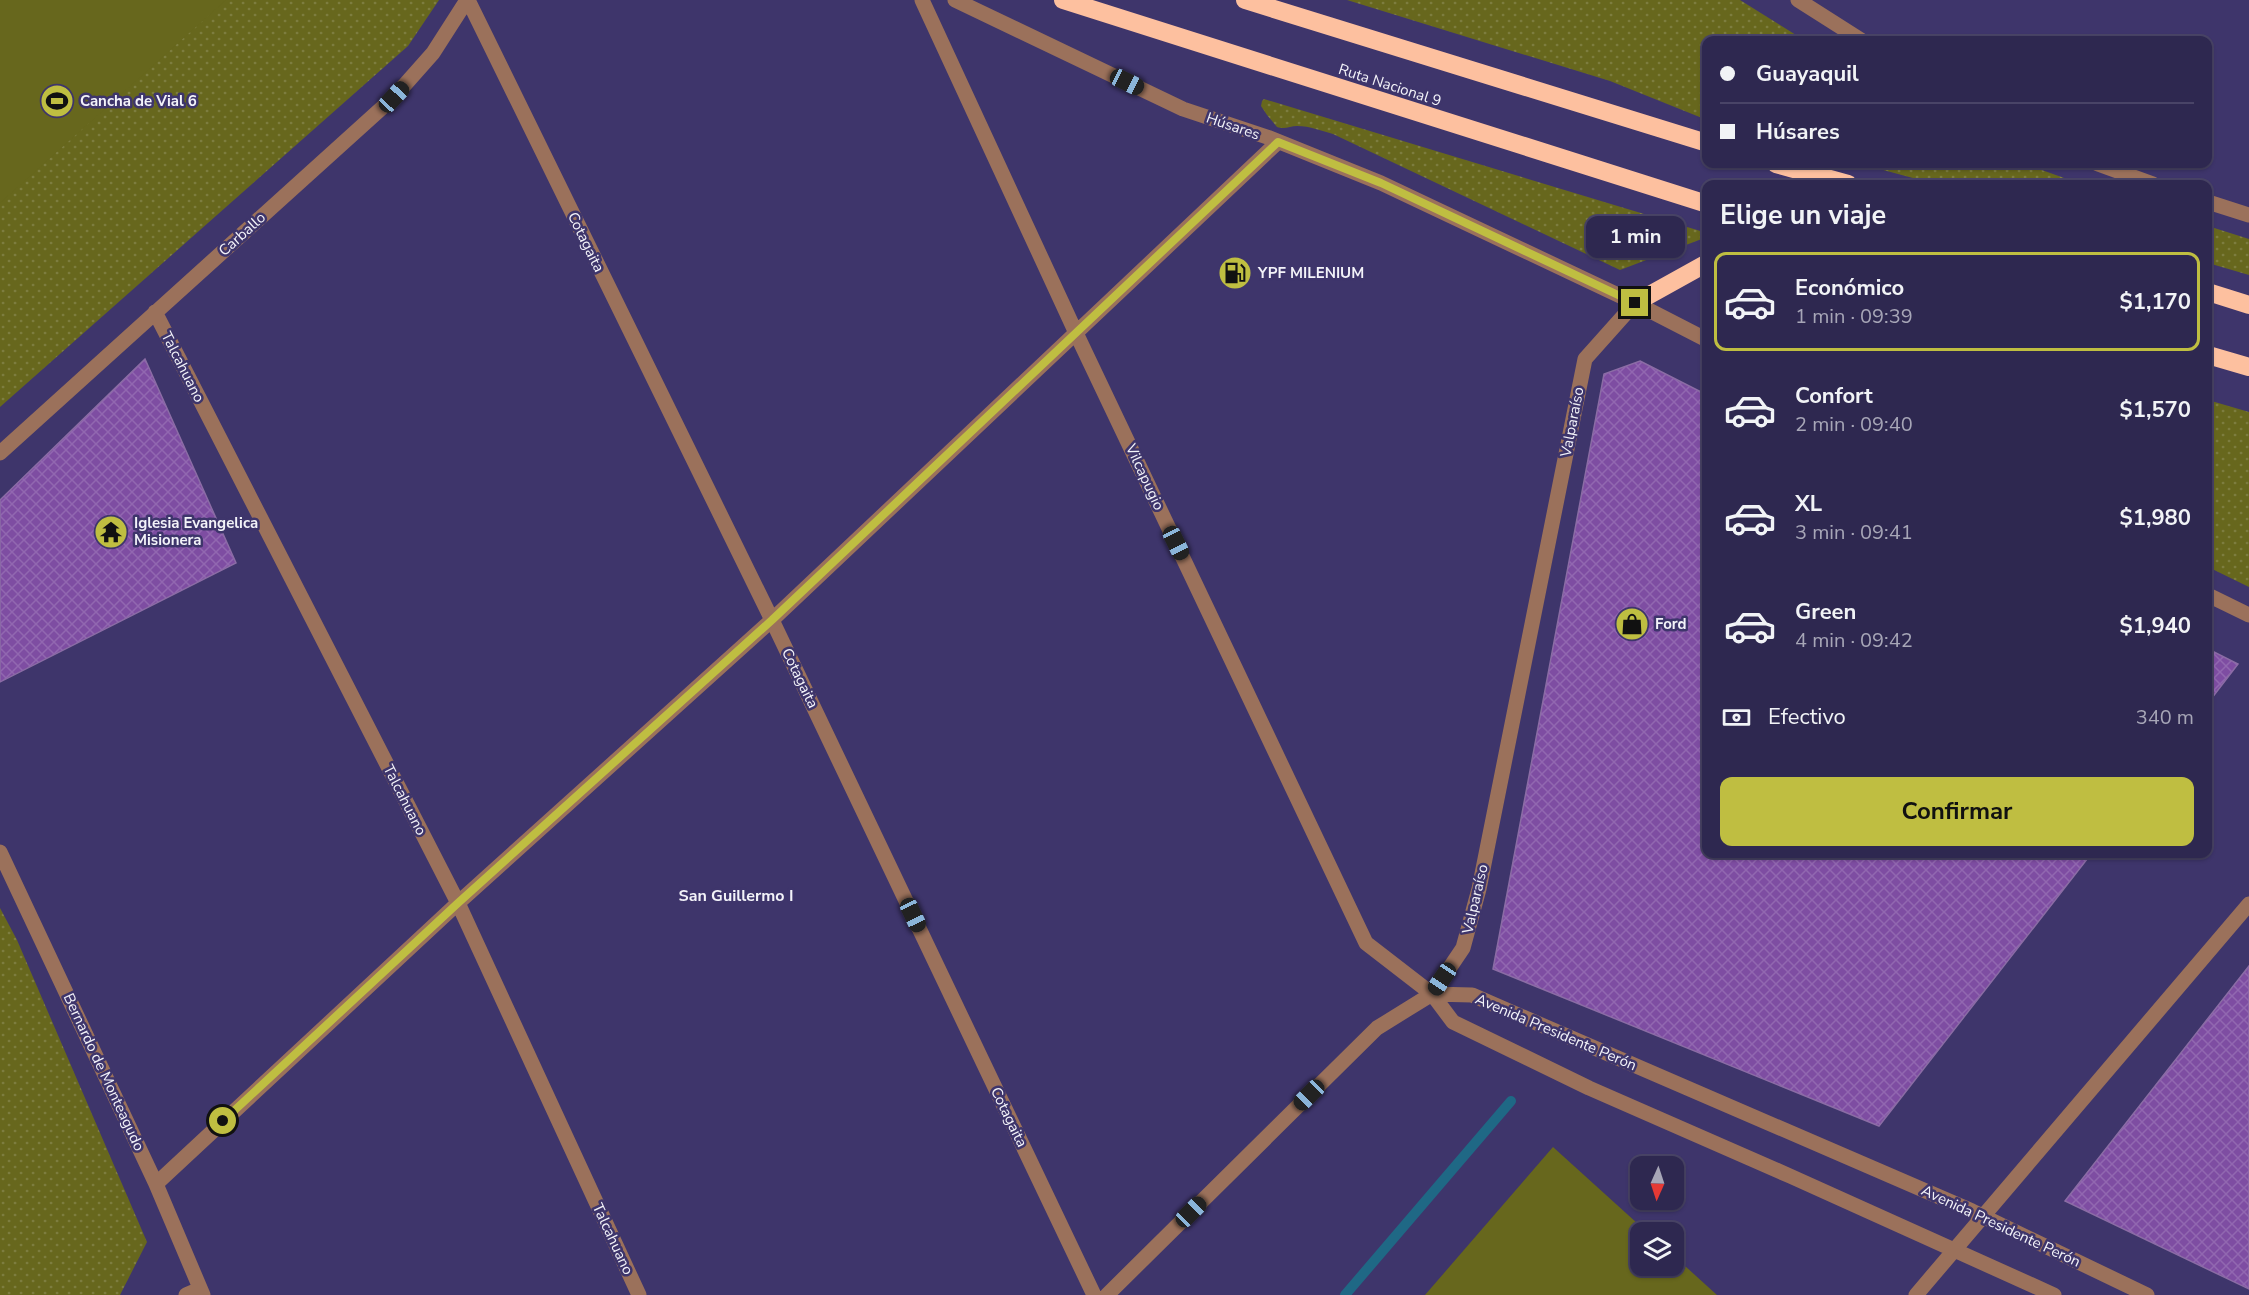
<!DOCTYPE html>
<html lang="es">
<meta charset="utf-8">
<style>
body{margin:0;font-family:"Nunito Sans",sans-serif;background:#3a345a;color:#f1f3f6;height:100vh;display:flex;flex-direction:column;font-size:22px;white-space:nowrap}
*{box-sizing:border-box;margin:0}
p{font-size:20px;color:#a7a6b7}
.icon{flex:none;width:33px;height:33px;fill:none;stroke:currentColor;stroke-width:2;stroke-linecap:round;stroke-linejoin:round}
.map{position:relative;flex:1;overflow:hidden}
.sheet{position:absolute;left:1702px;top:180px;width:510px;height:678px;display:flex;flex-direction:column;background:#2e2850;border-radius:12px;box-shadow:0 2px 4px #0004,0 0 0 2px #494467}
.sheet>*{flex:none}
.banner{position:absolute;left:1702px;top:36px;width:510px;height:132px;border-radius:12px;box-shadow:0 2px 4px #0004,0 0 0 2px #494467;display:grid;align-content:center;height:132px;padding:0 18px;background:#2e2850}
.needle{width:39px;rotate:183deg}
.tools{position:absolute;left:1630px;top:1156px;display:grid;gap:12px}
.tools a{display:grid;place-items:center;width:54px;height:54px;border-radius:12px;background:#2e2850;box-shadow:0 2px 4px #0004,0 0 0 2px #494467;font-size:30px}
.end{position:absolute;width:27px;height:27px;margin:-14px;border:8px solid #bfbe41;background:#111;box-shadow:0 0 0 3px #111}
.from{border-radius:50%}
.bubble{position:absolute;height:42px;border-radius:12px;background:#2e2850;box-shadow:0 2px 4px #0004,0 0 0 2px #494467;font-size:20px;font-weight:700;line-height:42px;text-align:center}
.car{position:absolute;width:18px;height:36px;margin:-18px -9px;border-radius:8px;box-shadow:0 0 4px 2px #0007;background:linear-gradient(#222 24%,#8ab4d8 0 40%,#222 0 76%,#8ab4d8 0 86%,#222 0)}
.banner b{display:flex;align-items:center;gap:21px;height:57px;font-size:22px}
.banner b+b{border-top:2px solid #494467}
.banner i{width:15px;height:15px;background:#f1f3f6}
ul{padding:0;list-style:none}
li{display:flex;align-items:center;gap:18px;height:99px;margin:0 12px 9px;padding:0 6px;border:3px solid transparent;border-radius:12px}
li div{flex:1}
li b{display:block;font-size:22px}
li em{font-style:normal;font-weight:700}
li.active{border-color:#bfbe41}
li>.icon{width:54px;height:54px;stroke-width:1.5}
h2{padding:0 18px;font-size:27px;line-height:72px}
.pay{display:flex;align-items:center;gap:15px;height:66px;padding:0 18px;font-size:22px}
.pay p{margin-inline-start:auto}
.cta{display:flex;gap:12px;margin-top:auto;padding:12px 18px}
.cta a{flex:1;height:69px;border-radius:12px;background:#bfbe41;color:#111;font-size:24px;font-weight:700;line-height:69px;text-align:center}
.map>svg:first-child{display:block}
</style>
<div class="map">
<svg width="2249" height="1295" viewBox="0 0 2249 1295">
<defs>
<pattern id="grass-dots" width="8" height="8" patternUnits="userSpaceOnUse" patternTransform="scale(1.5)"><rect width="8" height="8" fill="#67671d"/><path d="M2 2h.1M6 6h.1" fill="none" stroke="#7d7d3f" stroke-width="1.8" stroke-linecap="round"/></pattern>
<pattern id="building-cross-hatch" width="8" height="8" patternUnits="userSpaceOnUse" patternTransform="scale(1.5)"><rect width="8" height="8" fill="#7e4da2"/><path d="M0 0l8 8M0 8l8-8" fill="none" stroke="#9167b0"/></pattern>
</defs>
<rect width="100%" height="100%" fill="#3e356b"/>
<path fill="url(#grass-dots)" d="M0,0H439L408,46L0,407Z
M1347,0H1740L1804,40H1707V120L1610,81Z
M1264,99L1707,233V237L1620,270L1333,134C1322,131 1310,126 1297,126C1290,126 1285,130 1277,127L1267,115L1261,106L1262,101Z
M1861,164H2025L2081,184H1935Z
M2208,226L2249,239V275L2208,263Z
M2208,400L2249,412V587L2208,567Z
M0,908L17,940L147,1242L120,1295H0Z"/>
<path fill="#67671d" d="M0,0H226L0,203Z
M1553,1147L1648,1233H1641V1266H1674V1256L1717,1295H1425Z"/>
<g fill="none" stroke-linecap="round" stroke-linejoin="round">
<path stroke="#1f6885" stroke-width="10" d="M1345,1295L1511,1101"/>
</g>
<path fill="url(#building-cross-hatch)" stroke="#8b6ca5" stroke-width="1.5" d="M145,359L236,563L0,682V500Z
M1640,361L1707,395V854H2091L1879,1126L1493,969L1604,374Z
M2208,649L2238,664L2208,703Z
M2249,966V1289L2065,1201Z"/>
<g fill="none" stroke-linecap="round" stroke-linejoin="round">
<path stroke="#9b715b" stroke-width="15" d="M468,0L772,620L1094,1295
M922,0L1076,333L1366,943L1432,994L1453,1022L1589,1088L1790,1176L2054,1295
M155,312L458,903L639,1295
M0,453L394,97L433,53L467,0
M0,852L156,1184L203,1295
M1432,994L1472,995L1972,1211L2147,1295
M156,1184L458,903L772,620L1278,142
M186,1295L200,1289
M1107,1295L1377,1028L1432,994L1463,948L1479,889L1585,359L1635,303
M1916,1295L2249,904"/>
<path stroke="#9b715b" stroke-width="15" d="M955,0L1183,109L1267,137L1381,183L1635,303L1707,340
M1798,0L1861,40
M2098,164L2153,184
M2208,202L2249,215
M2208,595L2249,615"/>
<path stroke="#fdc09f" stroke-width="18" d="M1063,0L1707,204
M1245,0L1707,143
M1776,164L1848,184
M2208,292L2249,305
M1635,303L1707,263
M2208,355L2249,367"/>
</g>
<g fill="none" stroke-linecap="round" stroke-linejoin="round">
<path stroke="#bfbe41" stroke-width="8" d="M223,1121L458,903L772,620L1278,142L1381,183L1635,303"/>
</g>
<defs>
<symbol id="stadium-disc" viewBox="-11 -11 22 22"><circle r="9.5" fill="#bfbe41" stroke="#3e356b"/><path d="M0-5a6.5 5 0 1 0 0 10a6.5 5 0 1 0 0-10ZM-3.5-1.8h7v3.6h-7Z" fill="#111"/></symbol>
<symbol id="fuel-disc" viewBox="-11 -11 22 22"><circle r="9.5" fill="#bfbe41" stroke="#3e356b"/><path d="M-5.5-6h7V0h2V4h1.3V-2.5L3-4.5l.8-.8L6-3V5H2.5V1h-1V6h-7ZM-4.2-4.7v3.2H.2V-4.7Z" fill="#111"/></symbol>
<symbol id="temple-disc" viewBox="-11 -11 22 22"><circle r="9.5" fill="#bfbe41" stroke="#3e356b"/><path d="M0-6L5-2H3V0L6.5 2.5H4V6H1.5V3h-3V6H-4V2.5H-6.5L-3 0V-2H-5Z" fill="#111"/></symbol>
<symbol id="shop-disc" viewBox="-11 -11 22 22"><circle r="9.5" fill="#bfbe41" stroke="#3e356b"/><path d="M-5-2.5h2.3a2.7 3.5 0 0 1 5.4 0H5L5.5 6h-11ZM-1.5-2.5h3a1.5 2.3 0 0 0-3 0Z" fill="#111"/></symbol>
</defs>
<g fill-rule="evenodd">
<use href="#stadium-disc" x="38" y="82" width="38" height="38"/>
<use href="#fuel-disc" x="1216" y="254" width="38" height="38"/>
<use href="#temple-disc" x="92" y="513" width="38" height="38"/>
<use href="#shop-disc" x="1613" y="605" width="38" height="38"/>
</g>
<g text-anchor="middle" stroke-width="5" stroke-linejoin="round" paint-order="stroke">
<g font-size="15" fill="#f3f3f9" stroke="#3e356b">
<text transform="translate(1390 85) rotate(18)" y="5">Ruta Nacional 9</text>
<text transform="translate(1233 126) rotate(19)" y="5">Húsares</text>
<text transform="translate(242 234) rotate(-42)" y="5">Carballo</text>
<text transform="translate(586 242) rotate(64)" y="5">Cotagaita</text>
<text transform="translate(183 367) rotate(63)" y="5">Talcahuano</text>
<text transform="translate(1572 422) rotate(-79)" y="5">Valparaíso</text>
<text transform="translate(1145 477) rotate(65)" y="5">Vilcapugio</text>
<text transform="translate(800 678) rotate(64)" y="5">Cotagaita</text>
<text transform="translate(405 800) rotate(63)" y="5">Talcahuano</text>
<text transform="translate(1475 899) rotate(-77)" y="5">Valparaíso</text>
<text transform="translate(1556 1032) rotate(23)" y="5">Avenida Presidente Perón</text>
<text transform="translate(104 1072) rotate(65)" y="5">Bernardo de Monteagudo</text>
<text transform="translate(1009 1117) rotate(64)" y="5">Cotagaita</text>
<text transform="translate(2001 1226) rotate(25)" y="5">Avenida Presidente Perón</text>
<text transform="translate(613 1239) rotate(65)" y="5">Talcahuano</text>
</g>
<g font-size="15" font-weight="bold" fill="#f3f3f9" stroke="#3e356b" text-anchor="start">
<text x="80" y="106">Cancha de Vial 6</text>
<text x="1258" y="278">YPF MILENIUM</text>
<text x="134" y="528">Iglesia Evangelica<tspan x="134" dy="17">Misionera</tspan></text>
<text x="1655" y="629">Ford</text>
</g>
<g font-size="16" font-weight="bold" fill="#f3f3f9" stroke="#3e356b">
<text x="736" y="901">San Guillermo I</text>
</g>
</g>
</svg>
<div class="tools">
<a><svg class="needle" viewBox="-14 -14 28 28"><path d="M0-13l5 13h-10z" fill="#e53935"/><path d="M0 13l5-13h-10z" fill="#a7a6b7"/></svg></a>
<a><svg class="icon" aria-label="layers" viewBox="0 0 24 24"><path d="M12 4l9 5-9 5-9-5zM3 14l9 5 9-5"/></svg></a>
</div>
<i class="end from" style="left:223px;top:1121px"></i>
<i class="end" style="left:1635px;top:303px"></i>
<div class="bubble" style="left:1586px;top:216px;width:99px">1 min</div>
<i class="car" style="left:1127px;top:82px;rotate:116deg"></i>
<i class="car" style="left:394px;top:97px;rotate:43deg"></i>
<i class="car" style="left:1176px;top:543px;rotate:154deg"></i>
<i class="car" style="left:913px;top:915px;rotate:155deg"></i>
<i class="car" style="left:1442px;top:979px;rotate:214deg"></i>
<i class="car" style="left:1309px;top:1095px;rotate:225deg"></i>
<i class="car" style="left:1191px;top:1212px;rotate:45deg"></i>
<div class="banner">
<b><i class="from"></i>Guayaquil</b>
<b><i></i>Húsares</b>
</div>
<section class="sheet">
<h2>Elige un viaje</h2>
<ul>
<li class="active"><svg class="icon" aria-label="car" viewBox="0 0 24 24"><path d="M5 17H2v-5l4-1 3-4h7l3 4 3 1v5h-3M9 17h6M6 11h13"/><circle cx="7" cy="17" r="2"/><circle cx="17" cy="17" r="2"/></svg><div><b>Económico</b><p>1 min · 09:39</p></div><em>$1,170</em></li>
<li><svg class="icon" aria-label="car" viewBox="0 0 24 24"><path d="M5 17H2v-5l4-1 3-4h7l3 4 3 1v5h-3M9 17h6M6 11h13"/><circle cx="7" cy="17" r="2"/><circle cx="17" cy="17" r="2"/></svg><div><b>Confort</b><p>2 min · 09:40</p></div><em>$1,570</em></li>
<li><svg class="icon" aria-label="car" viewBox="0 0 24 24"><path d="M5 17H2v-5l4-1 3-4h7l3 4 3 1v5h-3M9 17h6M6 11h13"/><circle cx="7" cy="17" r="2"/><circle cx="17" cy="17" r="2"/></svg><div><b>XL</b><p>3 min · 09:41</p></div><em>$1,980</em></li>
<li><svg class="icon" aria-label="car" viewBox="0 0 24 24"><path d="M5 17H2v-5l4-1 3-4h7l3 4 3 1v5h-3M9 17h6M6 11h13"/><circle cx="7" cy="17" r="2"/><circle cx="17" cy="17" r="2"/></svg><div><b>Green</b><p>4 min · 09:42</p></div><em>$1,940</em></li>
</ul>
<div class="pay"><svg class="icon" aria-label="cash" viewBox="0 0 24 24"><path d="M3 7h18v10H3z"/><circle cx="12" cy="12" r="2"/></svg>Efectivo<p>340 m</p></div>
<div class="cta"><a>Confirmar</a></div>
</section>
</div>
